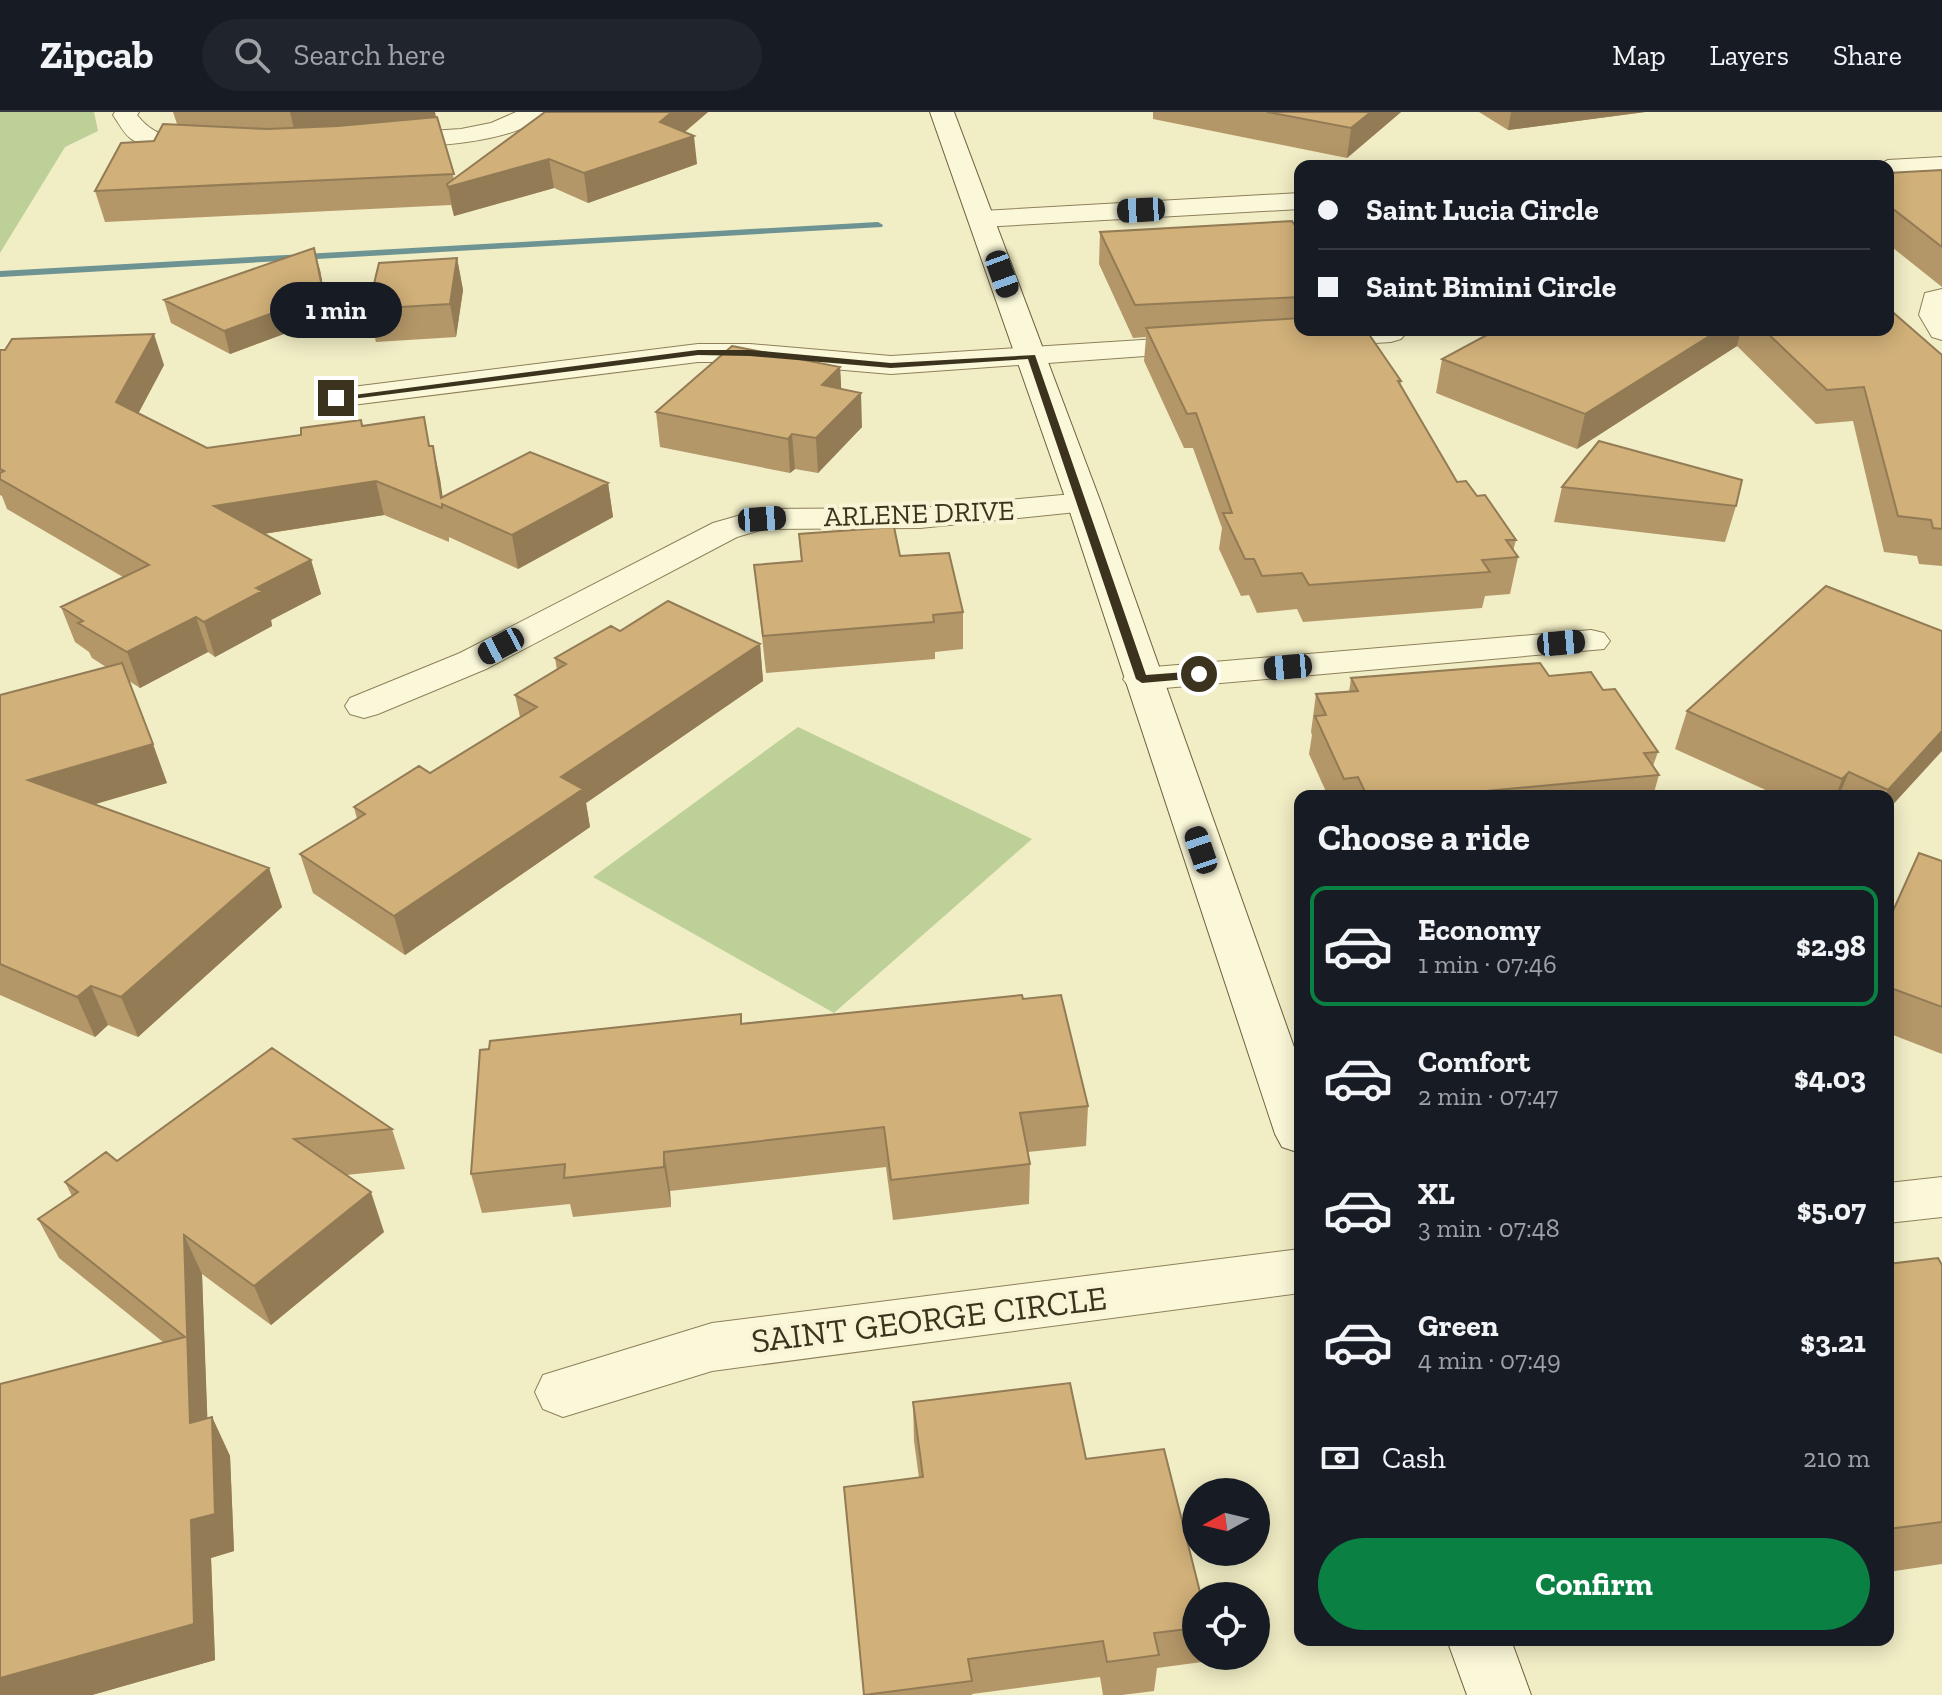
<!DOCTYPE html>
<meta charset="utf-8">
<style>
body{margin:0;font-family:"Zilla Slab",serif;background:#20242c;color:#f1f3f6;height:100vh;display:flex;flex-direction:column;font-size:30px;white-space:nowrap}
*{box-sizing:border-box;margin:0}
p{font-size:26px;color:#9ea1a6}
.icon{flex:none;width:44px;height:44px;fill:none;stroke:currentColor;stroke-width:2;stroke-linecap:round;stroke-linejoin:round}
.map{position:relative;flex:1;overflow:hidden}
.drawer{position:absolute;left:1294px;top:678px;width:600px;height:856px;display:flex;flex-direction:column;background:#171b24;border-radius:16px;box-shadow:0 4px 20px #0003}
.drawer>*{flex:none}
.top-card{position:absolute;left:1294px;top:48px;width:600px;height:176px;border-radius:16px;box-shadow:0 4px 20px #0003;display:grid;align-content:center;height:176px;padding:0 24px;background:#171b24}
.needle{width:52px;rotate:262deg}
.tools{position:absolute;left:1182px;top:1366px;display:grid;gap:16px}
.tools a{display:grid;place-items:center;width:88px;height:88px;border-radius:50%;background:#171b24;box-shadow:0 4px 20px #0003;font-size:40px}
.end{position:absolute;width:36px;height:36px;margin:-18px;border:10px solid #3c331e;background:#fff;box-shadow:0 0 0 4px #fff}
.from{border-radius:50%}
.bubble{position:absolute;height:56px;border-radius:28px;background:#171b24;box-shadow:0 4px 20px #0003;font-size:26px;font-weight:700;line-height:56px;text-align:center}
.car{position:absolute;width:24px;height:48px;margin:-24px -12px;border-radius:10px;box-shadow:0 0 6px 2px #0007;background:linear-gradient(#222 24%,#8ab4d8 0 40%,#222 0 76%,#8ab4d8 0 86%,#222 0)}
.top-card b{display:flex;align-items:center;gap:28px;height:76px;font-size:30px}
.top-card b+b{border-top:2px solid #363941}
.top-card i{width:20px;height:20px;background:#f1f3f6}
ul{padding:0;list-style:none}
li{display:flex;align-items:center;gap:24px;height:120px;margin:0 16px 12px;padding:0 8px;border:4px solid transparent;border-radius:16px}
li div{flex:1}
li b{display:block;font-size:30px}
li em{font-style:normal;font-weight:700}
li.current{border-color:#0b8043}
li>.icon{width:72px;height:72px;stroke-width:1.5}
h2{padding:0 24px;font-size:36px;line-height:96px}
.pay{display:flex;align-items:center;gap:20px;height:88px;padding:0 24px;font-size:30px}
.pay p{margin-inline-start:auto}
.button{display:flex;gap:16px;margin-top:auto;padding:16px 24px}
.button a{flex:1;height:92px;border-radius:48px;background:#0b8043;color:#fff;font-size:32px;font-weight:700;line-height:92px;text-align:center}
header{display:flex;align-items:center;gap:48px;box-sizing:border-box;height:112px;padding:0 40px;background:#171b24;border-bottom:2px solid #363941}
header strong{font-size:38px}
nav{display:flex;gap:44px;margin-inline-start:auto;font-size:28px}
.search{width:560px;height:72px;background:#20242c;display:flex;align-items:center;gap:20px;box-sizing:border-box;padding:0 28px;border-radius:44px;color:#9ea1a6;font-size:30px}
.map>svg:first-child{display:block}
</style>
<header>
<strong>Zipcab</strong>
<div class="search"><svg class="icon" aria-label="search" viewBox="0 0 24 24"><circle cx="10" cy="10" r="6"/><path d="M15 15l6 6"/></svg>Search here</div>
<nav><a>Map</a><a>Layers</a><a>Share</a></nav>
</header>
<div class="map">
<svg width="1942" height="1583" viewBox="0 0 1942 1583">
<rect width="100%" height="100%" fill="#f1edc5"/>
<path fill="#bdd098" d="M0,0H94L98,19L65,35L0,141Z
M798,615L1032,727L834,901L593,765Z"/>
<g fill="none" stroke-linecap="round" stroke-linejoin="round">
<path fill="#6d9392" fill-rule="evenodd" d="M878,110L883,113L882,115L0,165V159Z"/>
<defs>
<path id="street" d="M115,0H139L137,3C161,34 187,22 221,30L224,35L221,40C202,45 149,38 133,28C125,24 118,10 113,3Z
M516,0H545C522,32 421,35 384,36L376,34L372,29L376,24L384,22L461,17L491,11Z
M1942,45V59L1888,62V54H1876L1888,48Z
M1300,81V97L982,115L973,113L969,107L973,101L982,99Z
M1942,177V228L1932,225L1919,203L1925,181Z
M1307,218H1403L1406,221L1401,227L1391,230L1310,235L1300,232L1295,226L1300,220Z
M1205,224L1215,227L1220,233L1215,239L891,262L750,250H698L336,295L325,293L321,286L325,279L336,277L698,232H750L891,244Z
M1084,381L1096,384L1101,391L1096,398L920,416L764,417L737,425L486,557L378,602L364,606L350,602L345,594L350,586L460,541L713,411L762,397L920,396Z
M1591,518L1604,521L1610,529L1604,537L1142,578L1129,575L1123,567L1129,559L1142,556Z
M1942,1065V1105L1888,1111V1071Z
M1300,1137V1181L712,1259L563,1305L543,1297L535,1280L543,1263L712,1211Z"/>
<path id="secondary" d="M930,0H954L1101,391L1300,952V1041L1282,1035L1275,1022L1067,391Z
M1447,1528H1511L1531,1583H1467Z"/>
</defs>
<use href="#street" stroke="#8d805a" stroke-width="2"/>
<use href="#secondary" stroke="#6f603d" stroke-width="2"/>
<use href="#street" fill="#fbf8d9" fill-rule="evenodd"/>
<use href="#secondary" fill="#fbf8d9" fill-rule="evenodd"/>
</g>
<path fill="#b49768" d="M173,0H435L436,5H437L454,67L545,0H708L685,20L697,52L588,91L554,76L454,104L451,93L105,110L95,79L154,29L177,12Z
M1153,0H1401L1347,46L1153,7Z
M1479,0H1645L1508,18Z
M1942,58V175L1888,132V61Z
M1100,120L1300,121V218L1401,269L1400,274L1457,370L1477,384L1516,428L1513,439L1518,445L1510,482L1485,484L1482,496L1303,510L1297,497L1257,501L1249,483L1241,484L1219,437L1222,416L1193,336H1184L1144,249L1146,225L1133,226L1099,152Z
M457,146L463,178L456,225L376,230L368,197Z
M320,158L331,217L292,219L230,242L171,211L164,188Z
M1496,218H1888L1942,243V454L1919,452L1917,444L1884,440L1853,309L1816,312L1737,234L1577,337L1436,281L1442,247Z
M0,238L164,253L138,301L207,336L363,314L430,334L440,367L442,385L608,371L613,405L518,457L449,425V430L384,403L264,422L311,448L321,482L271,508L272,514L215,545L208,540L140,576L129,569L167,671L94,692L269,756L282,795L138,925L108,913L95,925L0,883V583L106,555L92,546L89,540L75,530L61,495L123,465L7,397L2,384L0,383Z
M840,255L841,277L862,315L818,361L795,357L790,361L660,335L656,300Z
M1562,375L1736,394L1725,430L1554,410Z
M799,422L900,444L963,500V537L935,540V547L766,561L754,453L801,450Z
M620,519L760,532L763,569L586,691L590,715L405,843L313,781L300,742L357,707L354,695L430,661L520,605L515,583L557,558L555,546Z
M1942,519L1888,684H1779L1675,637L1687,599Z
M1549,564L1603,578L1658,640L1653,654L1659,663L1653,684H1328L1309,642L1312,623L1311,620L1316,582L1349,580L1351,566Z
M1942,749V942L1888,921V809Z
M1023,887L1088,994L1086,1034L1028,1040L1030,1052L1029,1092L893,1108L886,1055L670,1079L671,1095L573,1105L570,1092L482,1101L471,1062L742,911Z
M272,936L392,1017L405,1057L346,1063L384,1120L271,1213L202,1162L207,1306L212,1305L230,1344L234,1439L211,1446L215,1548L92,1583H0L163,1230L59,1146L38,1107L72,1084L65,1070L117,1049Z
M1888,1152L1942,1153V1452L1888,1460Z
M913,1290L1086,1347L1196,1484V1544H1203L1202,1550L1157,1556L1154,1579L1122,1583H1103L1100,1565L972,1582V1583H864L919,1366L914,1329Z"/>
<path fill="#927b55" d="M290,0H435L437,15L296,25Z
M672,0H708L670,32L694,24L697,52L588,91L584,61L660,10Z
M1371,0H1401L1347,46L1351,16Z
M1511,0H1645L1508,18Z
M549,47L554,76L454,104L448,75Z
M314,136L320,158L331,217L326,194Z
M457,146L463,178L456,225L450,192Z
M286,196L292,219L230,242L224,219Z
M1719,218H1741L1737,234L1577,337L1585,302Z
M154,222L164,253L127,323L116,290Z
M840,255L842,289L822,273Z
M861,281L862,315L818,361L816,326Z
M792,322L795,357L790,361L788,327Z
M433,334L440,367L444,393L442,392Z
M376,369L384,403L224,428L214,394Z
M608,371L613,405L518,457L512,423Z
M311,448L321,482L271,508L272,514L215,545L204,510L256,476Z
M196,505L208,540L140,576L127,540Z
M760,532L763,569L586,691L590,715L405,843L394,804L561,665Z
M1942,619V639L1888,698V684H1885L1888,678Z
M153,632L167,671L45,707L28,668Z
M1849,660L1839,684H1836L1842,667Z
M269,756L282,795L138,925L121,885Z
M91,874L108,913L95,925L77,885Z
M664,1040L670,1079L671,1095L664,1055Z
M371,1080L384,1120L271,1213L254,1174Z
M184,1123L202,1162L209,1349L190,1311Z
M212,1305L230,1344L234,1439L211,1446L215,1548L92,1583H0V1566Z"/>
<path fill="#d1b079" stroke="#927b55" stroke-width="2" d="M545,0H672L660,10L694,24L584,61L549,47L448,75L447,72Z
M1267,0H1371L1351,16Z
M437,5L454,62L95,79L121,31L154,29L163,12L267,17L338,14Z
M1942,58V135L1888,93V61Z
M1292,109L1300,121V185L1135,193L1100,120Z
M314,136L326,194L286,196L224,219L164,188Z
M457,146L450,192L368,197L379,151Z
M1888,196L1942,243V417L1933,416L1931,408L1898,404L1864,275L1827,278L1764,218H1888Z
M1300,206V218H1366L1401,269H1398L1457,370L1466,369L1477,384L1485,383L1516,428H1506L1518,445L1482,448L1490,460L1309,473L1302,461L1262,464L1254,447H1245L1223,401H1232L1196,301L1187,302L1146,216Z
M1496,218H1719L1585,302L1442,247Z
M154,222L116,290L207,336L301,323V316L361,308L362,314L424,305L429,334H433L441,386L530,340L608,371L512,423L442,392V396L376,369L214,394L311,448L256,476L262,479L204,510L196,505L127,540L78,511L83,509L61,495L149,453L0,367V361L4,359L0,357V238H5L12,227Z
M732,234L840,255L822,273L861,281L816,326L792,322L788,327L656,300Z
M1599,329L1742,368L1736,394L1562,375Z
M894,415L900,444L949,441L963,500L933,503L934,510L763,524L754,453L802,449L799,422Z
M1826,474L1942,519V619L1888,678L1849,660L1842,667L1687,599Z
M668,489L760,532L561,665L583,677L394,804L300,742L365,702L354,695L419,654L430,661L537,595L515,583L566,552L555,546L611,514L620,519Z
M122,551L153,632L28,668L269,756L121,885L91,874L77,885L0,852V583Z
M1540,551L1549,564L1591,560L1603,578L1615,577L1658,640L1644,641L1659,663L1432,684H1367L1358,665L1344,667L1315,604L1326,603L1316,582L1358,579L1351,566Z
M1919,741L1942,749V895L1888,875V810Z
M1022,883L1023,887L1061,883L1088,994L1020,1001L1030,1052L891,1068L884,1015L664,1040V1055L564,1066L565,1052L471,1062L480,938L489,937L490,929L741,902V912Z
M272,936L392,1017L294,1027L371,1080L254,1174L184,1123L190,1311L212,1305L215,1402L191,1408L194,1512L0,1566V1272L185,1225L38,1107L78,1080L65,1070L106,1040L117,1049Z
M1938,1146L1942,1153V1410L1888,1417V1218L1891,1217L1888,1212V1152Z
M1070,1271L1086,1347L1164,1337L1201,1484H1196V1516L1154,1521L1159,1543L1107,1550L1103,1529L968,1547L972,1569L864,1583L844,1375L923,1365L913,1290Z"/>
<path fill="#3c331e" d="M698,238H750L891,251L1035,243L1146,563L1199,559L1205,562L1199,566L1142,571L1136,567L1028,247L891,256L750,244L698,243L336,289L331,286Z"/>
<g text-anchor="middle" stroke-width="8" stroke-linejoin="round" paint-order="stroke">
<g font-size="28" fill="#3c331e" stroke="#f7f5d5">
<text transform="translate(919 401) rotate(-2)" y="10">ARLENE DRIVE</text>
</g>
<g font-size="34" fill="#3c331e" stroke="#f7f5d5">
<text transform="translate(929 1207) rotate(-7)" y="12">SAINT GEORGE CIRCLE</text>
</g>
</g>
</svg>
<div class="tools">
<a><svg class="needle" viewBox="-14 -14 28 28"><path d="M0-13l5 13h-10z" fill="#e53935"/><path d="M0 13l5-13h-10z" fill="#9ea1a6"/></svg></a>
<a><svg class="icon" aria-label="locate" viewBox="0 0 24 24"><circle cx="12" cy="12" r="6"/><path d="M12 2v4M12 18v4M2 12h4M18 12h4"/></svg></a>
</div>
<i class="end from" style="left:1199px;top:562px"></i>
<i class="end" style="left:336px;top:286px"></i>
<div class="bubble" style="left:270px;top:170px;width:132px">1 min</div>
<i class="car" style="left:1141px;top:98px;rotate:267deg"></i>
<i class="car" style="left:1002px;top:162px;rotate:160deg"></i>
<i class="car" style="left:762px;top:407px;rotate:86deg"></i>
<i class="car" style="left:1561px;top:531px;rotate:85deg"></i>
<i class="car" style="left:501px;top:534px;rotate:242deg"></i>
<i class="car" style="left:1288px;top:555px;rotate:265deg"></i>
<i class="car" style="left:1201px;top:738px;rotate:341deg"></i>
<div class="top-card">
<b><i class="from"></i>Saint Lucia Circle</b>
<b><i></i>Saint Bimini Circle</b>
</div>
<section class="drawer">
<h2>Choose a ride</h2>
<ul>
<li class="current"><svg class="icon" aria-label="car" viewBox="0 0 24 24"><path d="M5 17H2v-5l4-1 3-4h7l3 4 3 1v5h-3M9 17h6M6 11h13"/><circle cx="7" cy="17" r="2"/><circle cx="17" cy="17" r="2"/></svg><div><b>Economy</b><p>1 min · 07:46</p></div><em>$2.98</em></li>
<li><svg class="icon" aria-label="car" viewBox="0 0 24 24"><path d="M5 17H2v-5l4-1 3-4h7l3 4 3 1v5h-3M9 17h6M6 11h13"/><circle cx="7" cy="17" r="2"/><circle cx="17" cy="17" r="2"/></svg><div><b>Comfort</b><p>2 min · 07:47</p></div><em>$4.03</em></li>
<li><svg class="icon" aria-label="car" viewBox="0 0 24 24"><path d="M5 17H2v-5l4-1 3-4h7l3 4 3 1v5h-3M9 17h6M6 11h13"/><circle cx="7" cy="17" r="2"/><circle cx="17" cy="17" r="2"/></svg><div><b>XL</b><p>3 min · 07:48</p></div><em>$5.07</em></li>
<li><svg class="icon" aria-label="car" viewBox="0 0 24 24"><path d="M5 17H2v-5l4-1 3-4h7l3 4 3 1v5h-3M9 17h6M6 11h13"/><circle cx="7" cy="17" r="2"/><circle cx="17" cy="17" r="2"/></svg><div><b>Green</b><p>4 min · 07:49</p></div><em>$3.21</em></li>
</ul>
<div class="pay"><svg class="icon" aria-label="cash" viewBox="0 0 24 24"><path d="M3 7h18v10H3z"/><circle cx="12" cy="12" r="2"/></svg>Cash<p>210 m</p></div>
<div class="button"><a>Confirm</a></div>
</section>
</div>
